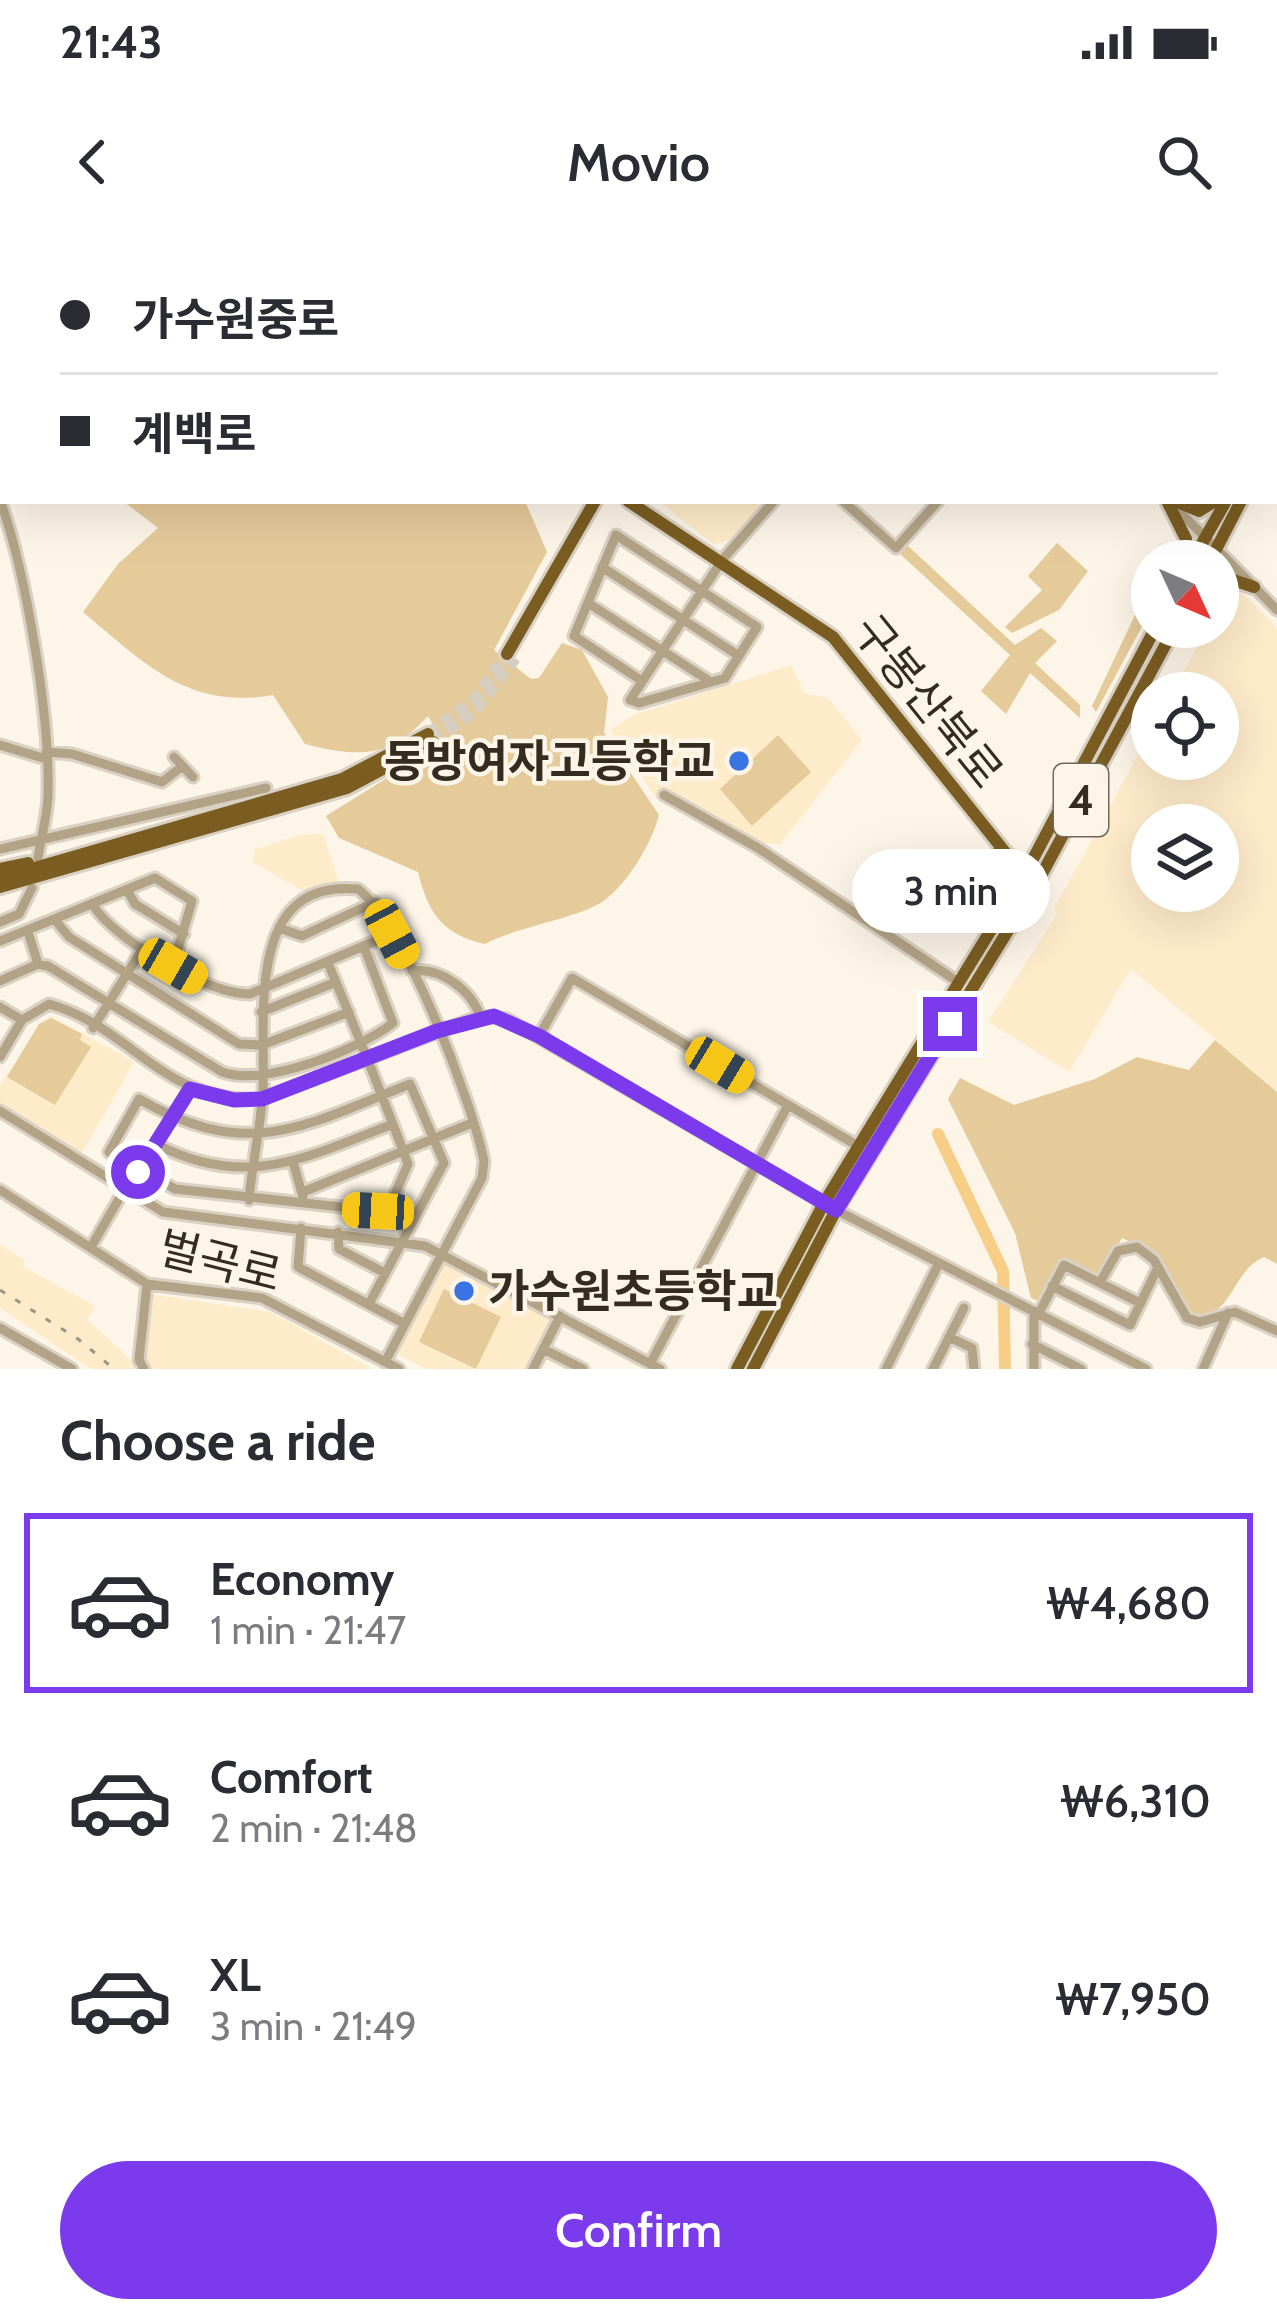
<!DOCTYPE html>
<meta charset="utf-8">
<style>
body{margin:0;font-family:Cabin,"Noto Sans KR",sans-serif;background:#f2f2f3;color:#2b2b33;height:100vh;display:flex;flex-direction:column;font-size:45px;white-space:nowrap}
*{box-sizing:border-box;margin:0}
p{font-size:39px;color:#7c7c81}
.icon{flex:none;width:66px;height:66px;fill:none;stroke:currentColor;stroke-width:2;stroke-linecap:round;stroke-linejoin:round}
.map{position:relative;height:1129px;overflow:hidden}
.side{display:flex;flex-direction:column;background:#fff;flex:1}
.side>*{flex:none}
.top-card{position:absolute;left:0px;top:0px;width:1278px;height:264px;box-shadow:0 12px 48px #0002;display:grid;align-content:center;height:264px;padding:0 60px;background:#fff}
.needle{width:78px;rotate:134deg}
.controls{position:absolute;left:1131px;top:300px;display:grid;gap:24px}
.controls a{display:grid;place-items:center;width:108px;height:108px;border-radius:50%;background:#fff;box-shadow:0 12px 48px #0002;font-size:60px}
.end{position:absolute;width:54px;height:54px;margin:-27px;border:15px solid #7c3aed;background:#fff;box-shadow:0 0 0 6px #fff}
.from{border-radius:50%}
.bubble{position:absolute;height:84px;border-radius:42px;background:#fff;box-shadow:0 12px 48px #0002;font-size:39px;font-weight:600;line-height:84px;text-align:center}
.car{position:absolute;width:36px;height:72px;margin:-36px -18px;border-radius:15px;box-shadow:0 0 9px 3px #0007;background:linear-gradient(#f5c518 24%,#345 0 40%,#f5c518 0 76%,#345 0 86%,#f5c518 0)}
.top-card b{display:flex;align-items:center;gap:42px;height:114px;font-size:45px}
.top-card b+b{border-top:3px solid #e1e1e2}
.top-card i{width:30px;height:30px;background:#2b2b33}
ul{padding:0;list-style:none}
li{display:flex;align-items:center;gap:36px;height:180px;margin:0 24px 18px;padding:0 36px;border:6px solid transparent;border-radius:0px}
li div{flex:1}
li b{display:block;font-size:45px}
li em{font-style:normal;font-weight:600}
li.selected{border-color:#7c3aed}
li>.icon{width:108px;height:108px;stroke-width:1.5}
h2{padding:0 60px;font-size:54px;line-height:144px}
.action{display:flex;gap:24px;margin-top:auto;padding:24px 60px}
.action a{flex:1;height:138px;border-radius:72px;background:#7c3aed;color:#fff;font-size:48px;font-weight:600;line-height:138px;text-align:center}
.status{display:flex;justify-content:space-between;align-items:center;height:84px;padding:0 60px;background:#fff;direction:ltr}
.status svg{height:33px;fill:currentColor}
header{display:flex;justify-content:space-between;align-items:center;height:156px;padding:0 60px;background:#fff;font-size:54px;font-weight:600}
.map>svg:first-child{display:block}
</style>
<div class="status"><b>21:43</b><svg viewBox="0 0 49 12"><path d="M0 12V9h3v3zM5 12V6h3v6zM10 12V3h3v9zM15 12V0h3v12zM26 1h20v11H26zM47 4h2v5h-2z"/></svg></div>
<header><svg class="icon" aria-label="back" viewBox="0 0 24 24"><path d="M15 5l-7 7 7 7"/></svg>Movio<svg class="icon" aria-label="search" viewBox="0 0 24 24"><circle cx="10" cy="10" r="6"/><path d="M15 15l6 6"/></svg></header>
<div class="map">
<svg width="1277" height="1129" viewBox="0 0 1277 1129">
<rect width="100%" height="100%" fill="#fdf5e7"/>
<path fill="#feebca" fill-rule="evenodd" d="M658,261H765L728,301L713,304Z
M1233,344L1277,388V851L1131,729L1069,832L988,782L1058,673L1054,669L1152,489V519H1218V453H1172L1208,387H1218V370ZM1152,585H1218V651H1152Z
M791,425L804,453L828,458L862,500L780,604L757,603L681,557L671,562L656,558L610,490L633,475Z
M323,594L339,643L306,653L253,622L254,610L299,595Z
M49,775L134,822L80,916L0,866V845Z
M0,1005L24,1020L22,1026L95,1066L87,1079L140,1129H91L0,1068Z
M444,1021L555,1081L530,1129H426L399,1115L398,1107Z
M150,1054L270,1072L372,1129H147L142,1121Z"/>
<path fill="#e5ca9a" d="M123,261H525L547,312L494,410L531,439L539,438L562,403L582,410L608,457L604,493L659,575C652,603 627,645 602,662C575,679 519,686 485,704C443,695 428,673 418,632L339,598L326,576L443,503L428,476C389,518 359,518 305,504L273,455C188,470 144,423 83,372L118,324L158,288Z
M1057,303L1088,331L1059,370L1012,393L1005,387L1042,350L1028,336Z
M907,305L1015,405L1041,388L1057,401L1035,423L1080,465V478L1030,433L1006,474L981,451L1010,415L899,313Z
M1152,339V368L1096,472L1092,466Z
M778,495L811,532L752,586L720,549Z
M51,778L82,794L80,800L91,807L55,865L7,837L39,784Z
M1215,800L1277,852V1024L1264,1017C1233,1030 1235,1070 1199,1079L1185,1070L1158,1015L1122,998L1099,1036L1061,1021L1038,1061L1031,1058L1015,993L948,859L960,838L1014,865L1095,839L1137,817L1189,830Z
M444,1049L501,1077L476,1129L419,1102Z"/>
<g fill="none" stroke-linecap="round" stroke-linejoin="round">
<path stroke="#f6ce87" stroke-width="12" d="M938,894L1003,1031L1005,1129"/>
<path stroke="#d5cdbf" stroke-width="12" stroke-dasharray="12 6" stroke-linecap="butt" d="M428,494L473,461L507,414
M433,502L477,468L515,418"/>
<defs>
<path id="minor" d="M903,0L907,3
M1072,0L1075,3
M1176,0L1178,3
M1222,0L1228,3
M540,3L542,0
M841,3L844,0
M1001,3L1004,0
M1126,3L1129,0
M1164,3L1167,0
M1199,3L1202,0
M1264,3L1266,0
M1275,28L1277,29
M1275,63L1277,60
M0,260C26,332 50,476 48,553C48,574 41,597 38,618
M843,261L896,308L938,261
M1171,263L1277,370
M602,327L739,416
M588,363L711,442
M630,460L639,463L725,438L757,387L616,295L574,396L642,441
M630,460L723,319L774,261
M0,505L46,519
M46,512L72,514L162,542L180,528
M174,517L193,537
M664,555L758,608L958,742
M0,609L266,548
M127,650L135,664L184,694
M93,665C114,700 209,755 250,754L392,694
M55,680L69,697L239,804L262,805L349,772
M0,682L19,674L32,648
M282,689L302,696L375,662
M28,692L38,724
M0,701L155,638L192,661L173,726
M328,723C356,790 383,857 408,924L391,963L378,971L175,949L109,912L139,859C249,922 302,887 410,844L444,923L369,1064
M412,731C441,727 471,750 480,776
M0,741L38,724L48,726L222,832C265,847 358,810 393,783L365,710
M0,767L22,780
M261,772L336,742
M93,788L143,708
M539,796L572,738L858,906
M0,817L22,780L49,764C130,786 164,865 262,859L480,776L507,779L836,970L1146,1129
M0,871L163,972L425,1006L660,1129
M156,904C246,951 307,917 393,884
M293,922L303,957
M138,932L190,849
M0,950L147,1044L262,1058L399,1129
M303,952L472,883
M249,960C252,923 261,886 263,850C266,778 244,638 358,649C404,684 472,861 484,921L482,938L385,1122
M301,988L298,1027L405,1084
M338,992L339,1009L385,1033
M91,1007L124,950
M1100,1042L1118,1011L1137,1007L1154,1020L1187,1078L1200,1082L1235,1072L1277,1091
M1052,1046L1130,1085L1158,1027
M1039,1073L1064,1025L1140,1063
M0,1088L72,1129
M949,1097L972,1108L974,1129
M1032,1104L1081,1129
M543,1109L583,1129
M650,1124L788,865
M144,1129L139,1120L147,1044
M533,1129L560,1076
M886,1129L939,1023
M933,1129L964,1068
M1034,1129V1071
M1203,1129L1228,1073"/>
<path id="major" d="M447,0L448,3
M702,3L704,0
M1275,170L1277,166
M1275,195L1277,191
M628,261L833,397L1025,637
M1167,261L1186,299L1184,321
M1175,261L1199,271L1215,261
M1192,321L1226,261
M1210,321L1241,261
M1218,335L1254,347
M507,414L595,261
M999,611L1005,631L1000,667
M0,629L28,623
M0,638L342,539L428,494
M0,647L347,548L433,502
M737,1129L824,963L1024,636L1156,387
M753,1129L836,970L1036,645L1175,387"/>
</defs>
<use href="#minor" stroke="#d9d1c3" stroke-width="15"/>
<use href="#major" stroke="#d9d1c3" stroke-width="18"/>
<use href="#minor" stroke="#b3a386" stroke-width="9"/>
<use href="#major" stroke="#7b5d22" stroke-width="12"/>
<path stroke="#9c9487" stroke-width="3" stroke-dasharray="6 12" stroke-linecap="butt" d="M0,1050L78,1099L114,1129"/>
</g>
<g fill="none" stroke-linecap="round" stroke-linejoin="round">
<path stroke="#7c3aed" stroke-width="15" d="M138,932L190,849L234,860L262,859L437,791L494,776L539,796L836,970L950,784"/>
</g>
<g fill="#3874e3" stroke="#fdf5e7" stroke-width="4.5">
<circle cx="739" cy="521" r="12"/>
<circle cx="464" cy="1051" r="12"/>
</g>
<g text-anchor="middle" stroke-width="9" stroke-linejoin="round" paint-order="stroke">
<rect fill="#fdf5e7" stroke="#70685b" stroke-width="3" x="1054" y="524" width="54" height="72" rx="9"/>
<g font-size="42" font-weight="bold" fill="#342c1f">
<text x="1081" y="575">4</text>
</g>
<g font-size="45" fill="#342c1f" stroke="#fdf5e7">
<text transform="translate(928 461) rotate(51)" y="16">구봉산북로</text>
<text transform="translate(220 1021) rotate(14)" y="16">벌곡로</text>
</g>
<g font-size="45" font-weight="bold" fill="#342c1f" stroke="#fdf5e7" text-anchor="end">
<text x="715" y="537">동방여자고등학교</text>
<text x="488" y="1067" text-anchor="start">가수원초등학교</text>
</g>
</g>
</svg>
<div class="controls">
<a><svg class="needle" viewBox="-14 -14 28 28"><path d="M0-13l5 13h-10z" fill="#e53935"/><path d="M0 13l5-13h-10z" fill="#7c7c81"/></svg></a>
<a><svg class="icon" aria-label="locate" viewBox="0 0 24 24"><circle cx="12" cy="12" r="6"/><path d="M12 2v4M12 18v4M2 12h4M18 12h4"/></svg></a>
<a><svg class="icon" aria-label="layers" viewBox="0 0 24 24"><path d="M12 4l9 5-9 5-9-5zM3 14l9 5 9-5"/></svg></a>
</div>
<i class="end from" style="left:138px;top:932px"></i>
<i class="end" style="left:950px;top:784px"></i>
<div class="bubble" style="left:852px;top:609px;width:198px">3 min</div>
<i class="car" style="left:392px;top:694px;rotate:152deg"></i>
<i class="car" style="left:173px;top:726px;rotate:120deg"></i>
<i class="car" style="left:720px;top:825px;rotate:121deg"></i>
<i class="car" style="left:378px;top:971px;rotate:273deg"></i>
<div class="top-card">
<b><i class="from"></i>가수원중로</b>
<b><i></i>계백로</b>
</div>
</div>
<section class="side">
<h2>Choose a ride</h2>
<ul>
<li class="selected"><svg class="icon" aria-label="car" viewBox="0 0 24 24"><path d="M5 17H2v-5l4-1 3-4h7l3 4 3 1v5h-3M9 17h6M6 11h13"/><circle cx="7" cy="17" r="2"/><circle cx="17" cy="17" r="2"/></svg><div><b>Economy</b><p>1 min · 21:47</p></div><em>₩4,680</em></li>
<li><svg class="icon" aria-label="car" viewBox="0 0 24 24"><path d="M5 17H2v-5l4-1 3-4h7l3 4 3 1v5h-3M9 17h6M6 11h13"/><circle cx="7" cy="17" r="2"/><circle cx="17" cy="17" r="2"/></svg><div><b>Comfort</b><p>2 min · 21:48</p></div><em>₩6,310</em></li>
<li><svg class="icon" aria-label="car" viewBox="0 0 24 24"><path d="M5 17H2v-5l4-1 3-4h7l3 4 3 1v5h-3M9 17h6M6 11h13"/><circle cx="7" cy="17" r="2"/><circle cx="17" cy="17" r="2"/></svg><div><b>XL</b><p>3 min · 21:49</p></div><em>₩7,950</em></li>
</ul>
<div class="action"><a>Confirm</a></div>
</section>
